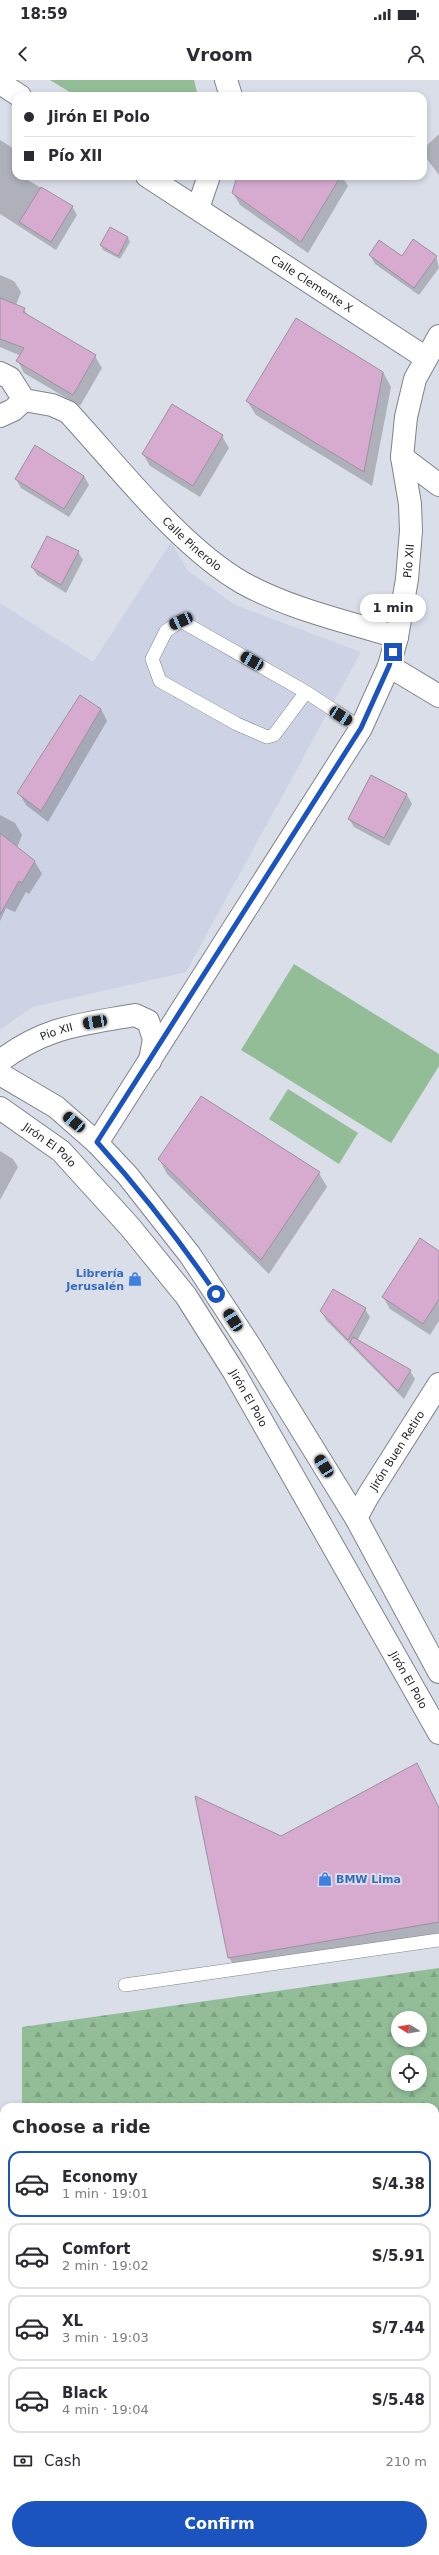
<!DOCTYPE html>
<meta charset="utf-8">
<style>
body{margin:0;font-family:"DejaVu Sans",sans-serif;background:#f7f7f7;color:#2b2b33;height:100vh;display:flex;flex-direction:column;font-size:15px;white-space:nowrap}
*{box-sizing:border-box;margin:0}
p{font-size:13px;color:#7c7c81}
.icon{flex:none;width:22px;height:22px;fill:none;stroke:currentColor;stroke-width:2;stroke-linecap:round;stroke-linejoin:round}
.map{position:relative;flex:1;overflow:hidden}
.panel{position:absolute;left:0px;top:2023px;width:439px;height:452px;display:flex;flex-direction:column;background:#fff;border-radius:12px 12px 0 0;box-shadow:0 2px 6px #0003}
.panel>*{flex:none}
.guide{position:absolute;left:12px;top:12px;width:415px;height:88px;border-radius:12px;box-shadow:0 2px 6px #0003;display:grid;align-content:center;height:88px;padding:0 12px;background:#fff}
.needle{width:26px;rotate:281deg}
.tools{position:absolute;left:391px;top:1931px;display:grid;gap:8px}
.tools a{display:grid;place-items:center;width:36px;height:36px;border-radius:50%;background:#fff;box-shadow:0 2px 6px #0003;font-size:20px}
.end{position:absolute;width:18px;height:18px;margin:-9px;border:5px solid #1b53bf;background:#fff;box-shadow:0 0 0 2px #fff}
.from{border-radius:50%}
.bubble{position:absolute;height:28px;border-radius:14px;background:#fff;box-shadow:0 2px 6px #0003;font-size:13px;font-weight:700;line-height:28px;text-align:center}
.car{position:absolute;width:12px;height:24px;margin:-12px -6px;border-radius:5px;box-shadow:0 0 3px 1px #0007;background:linear-gradient(#222 24%,#8ab4d8 0 40%,#222 0 76%,#8ab4d8 0 86%,#222 0)}
.guide b{display:flex;align-items:center;gap:14px;height:38px;font-size:15px}
.guide b+b{border-top:1px solid #e1e1e2}
.guide i{width:10px;height:10px;background:#2b2b33}
ul{padding:0;list-style:none}
li{display:flex;align-items:center;gap:12px;height:66px;margin:0 8px 6px;padding:0 4px;border:2px solid #e1e1e2;border-radius:12px}
li div{flex:1}
li b{display:block;font-size:15px}
li em{font-style:normal;font-weight:700}
li.on{border-color:#1b53bf}
li>.icon{width:36px;height:36px;stroke-width:1.5}
h2{padding:0 12px;font-size:18px;line-height:48px}
.pay{display:flex;align-items:center;gap:10px;height:44px;padding:0 12px;font-size:15px}
.pay p{margin-inline-start:auto}
.button{display:flex;gap:8px;margin-top:auto;padding:8px 12px}
.button a{flex:1;height:46px;border-radius:24px;background:#1b53bf;color:#fff;font-size:16px;font-weight:700;line-height:46px;text-align:center}
.status{display:flex;justify-content:space-between;align-items:center;height:28px;padding:0 20px;background:#fff;direction:ltr}
.status svg{height:11px;fill:currentColor}
header{display:flex;justify-content:space-between;align-items:center;height:52px;padding:0 12px;background:#fff;font-size:18px;font-weight:700}
.map>svg:first-child{display:block}
</style>
<div class="status"><b>18:59</b><svg viewBox="0 0 49 12"><path d="M0 12V9h3v3zM5 12V6h3v6zM10 12V3h3v9zM15 12V0h3v12zM26 1h20v11H26zM47 4h2v5h-2z"/></svg></div>
<header><svg class="icon" aria-label="back" viewBox="0 0 24 24"><path d="M15 5l-7 7 7 7"/></svg>Vroom<svg class="icon" aria-label="person" viewBox="0 0 24 24"><circle cx="12" cy="8" r="4"/><path d="M4 21q1-7 8-7t8 7"/></svg></header>
<div class="map">
<svg width="439" height="2475" viewBox="0 0 439 2475">
<defs>
<pattern id="forest-firs" width="22" height="20" patternUnits="userSpaceOnUse"><rect width="22" height="20" fill="#92bd97"/><path d="M5 1l3.5 6h-7zM16 11l3.5 6h-7z" fill="#7da282"/></pattern>
</defs>
<rect width="100%" height="100%" fill="#dadee9"/>
<path fill="#cdd3e5" d="M171,462L188,491L235,525L361,572L186,892L32,927L0,950V523L93,582Z"/>
<path fill="url(#forest-firs)" fill-rule="evenodd" d="M439,1888V2345L435,2352V2027H22V1947ZM398,1938H420V1960H398ZM398,1982H420V2004H398Z
M4,2199V2341L0,2338V2206Z"/>
<path fill="#92bd97" d="M50,0H194L198,16H76Z
M294,884L439,974V986L391,1063L241,970Z
M288,1009L358,1053L339,1084L269,1039Z"/>
<path fill="#0003" d="M439,54V95L423,74V69Z
M0,60L16,70V96H21L72,126L77,135L56,170L0,134Z
M238,96H342L348,106L308,173L240,125L233,113Z
M111,149L128,158L130,162L120,179L103,170L101,165Z
M370,175L436,176L439,188L419,215L375,184Z
M0,195L14,201L21,212L16,225L24,229L28,236L95,276L102,288L80,326L24,293L18,281L21,276L0,267Z
M383,292L391,307L372,406L256,335L247,321Z
M222,356L229,368L200,417L150,386L143,374Z
M84,396L89,405L69,437L21,408L16,399Z
M78,472L83,480L66,513L37,495L32,487Z
M101,629L107,641L48,742L26,725L19,713Z
M372,697L407,715L412,724L389,766L354,747L349,739Z
M0,735L15,743L22,755L17,768L35,782L42,794L29,814L26,812L15,832L6,828L0,841Z
M0,1071L13,1079L18,1087L0,1120Z
M159,1079L319,1093L327,1107L269,1194L167,1094Z
M439,1172V1241L430,1255L390,1229L383,1217Z
M365,1229L370,1237L357,1261L410,1291L415,1299L404,1319L326,1240L321,1231Z
M417,1684L439,1727V1857L237,1892L229,1877L281,1757Z
M228,2471H239L233,2475Z"/>
<path fill="#d7aad0" stroke="#9c939b" d="M237,96H341L301,162L232,113Z
M41,107L73,126L51,162L19,142Z
M110,147L128,157L118,176L100,165Z
M413,159L437,176L414,208L369,175L379,160L402,176Z
M0,218L25,228L23,232L96,275L73,315L16,281L24,268L0,259Z
M296,238L383,292L364,392L246,321Z
M172,324L223,355L193,406L142,374Z
M35,365L84,396L64,429L15,399Z
M47,456L79,471L61,505L31,487Z
M80,615L101,629L41,731L17,713Z
M371,695L407,714L384,758L348,739Z
M0,753L35,781L22,803L19,801L0,835Z
M201,1016L320,1092L261,1180L158,1079Z
M420,1158L439,1171V1219L423,1244L382,1217Z
M333,1209L366,1228L348,1260L320,1231Z
M353,1257L411,1290L398,1311L350,1262Z
M417,1683L439,1728V1842L228,1878L195,1716L281,1756Z"/>
<g fill="none" stroke-linecap="round" stroke-linejoin="round">
<defs>
<path id="lane" d="M306,612L274,655L267,657L237,644L160,601L152,579L166,551L181,541L306,612L361,648
M125,1905L439,1860"/>
<g id="street">
<path d="M226,0L231,16"/>
<path d="M0,3L20,16"/>
<path id="s1" d="M147,96L426,278"/>
<path d="M198,128L209,96"/>
<path d="M0,293L10,298L24,320"/>
<path id="s2" d="M24,320L52,325L68,332C118,386 180,467 243,503C290,529 345,541 397,557"/>
<path d="M0,336L13,330L24,320"/>
<path d="M402,377L439,405"/>
<path d="M389,586L439,616"/>
<path id="s3" d="M0,981C47,946 79,945 135,935L148,941L154,959L150,981"/>
<path id="s4" d="M356,1438L368,1416L439,1304"/>
<path d="M0,2371L4,2374"/>
<path d="M435,2392L439,2385"/>
<path d="M157,2471L164,2475"/>
<path d="M383,2475L386,2471"/>
</g>
<g id="secondary">
<path d="M0,994L56,1027L97,1063L128,1096L190,1175L250,1266L356,1438L439,1592"/>
<path id="s5" d="M0,1028L61,1071L130,1147L186,1216L234,1292L439,1653"/>
<path id="s6" d="M97,1063L361,648L389,586L397,557L407,499L411,451L410,424L402,377L406,337L415,299L439,256"/>
</g>
</defs>
<use href="#lane" stroke="#7f838d" stroke-width="14"/>
<use href="#street" stroke="#7f838d" stroke-width="24"/>
<use href="#secondary" stroke="#7f838d" stroke-width="24"/>
<use href="#lane" stroke="#fff" stroke-width="13"/>
<use href="#street" stroke="#fff" stroke-width="22"/>
<use href="#secondary" stroke="#fff" stroke-width="22"/>
</g>
<g fill="none" stroke-linecap="round" stroke-linejoin="round">
<path stroke="#1b53bf" stroke-width="5" d="M216,1214C180,1161 140,1110 97,1062L361,648L389,586L393,572"/>
</g>
<defs>
<symbol id="shop-bare" viewBox="-9 -9 18 18"><path d="M-5-2.5h2.3a2.7 3.5 0 0 1 5.4 0H5L5.5 6h-11ZM-1.5-2.5h3a1.5 2.3 0 0 0-3 0Z" fill="#3f7fe0" stroke="#dadee9" stroke-width="2.5" paint-order="stroke"/></symbol>
</defs>
<g fill-rule="evenodd">
<use href="#shop-bare" x="125" y="1189" width="20" height="20"/>
<use href="#shop-bare" x="315" y="1789" width="20" height="20"/>
</g>
<g text-anchor="middle" stroke-width="4" stroke-linejoin="round" paint-order="stroke">
<g font-size="11" fill="#1d1e22" stroke="#dadee9">
<text dy="4" stroke="none"><textPath href="#s1" startOffset="197">Calle Clemente X</textPath></text>
<text dy="4" stroke="none"><textPath href="#s2" startOffset="227">Calle Pinerolo</textPath></text>
<text dy="4" stroke="none"><textPath href="#s6" startOffset="667">Pío XII</textPath></text>
<text dy="4" stroke="none"><textPath href="#s3" startOffset="64">Pío XII</textPath></text>
<text dy="4" stroke="none"><textPath href="#s5" startOffset="62">Jirón El Polo</textPath></text>
<text dy="4" stroke="none"><textPath href="#s5" startOffset="386">Jirón El Polo</textPath></text>
<text dy="4" stroke="none"><textPath href="#s4" startOffset="79">Jirón Buen Retiro</textPath></text>
<text dy="4" stroke="none"><textPath href="#s5" startOffset="710">Jirón El Polo</textPath></text>
</g>
<g font-size="11" font-weight="bold" fill="#366cbe" stroke="#dadee9" text-anchor="end">
<text x="124" y="1197">Librería<tspan x="124" dy="13">Jerusalén</tspan></text>
<text x="336" y="1803" text-anchor="start">BMW Lima</text>
</g>
</g>
</svg>
<div class="tools">
<a><svg class="needle" viewBox="-14 -14 28 28"><path d="M0-13l5 13h-10z" fill="#e53935"/><path d="M0 13l5-13h-10z" fill="#7c7c81"/></svg></a>
<a><svg class="icon" aria-label="locate" viewBox="0 0 24 24"><circle cx="12" cy="12" r="6"/><path d="M12 2v4M12 18v4M2 12h4M18 12h4"/></svg></a>
</div>
<i class="end from" style="left:216px;top:1214px"></i>
<i class="end" style="left:393px;top:572px"></i>
<div class="bubble" style="left:360px;top:514px;width:66px">1 min</div>
<i class="car" style="left:181px;top:541px;rotate:246deg"></i>
<i class="car" style="left:252px;top:581px;rotate:300deg"></i>
<i class="car" style="left:341px;top:636px;rotate:123deg"></i>
<i class="car" style="left:95px;top:942px;rotate:260deg"></i>
<i class="car" style="left:74px;top:1042px;rotate:310deg"></i>
<i class="car" style="left:233px;top:1240px;rotate:327deg"></i>
<i class="car" style="left:324px;top:1386px;rotate:328deg"></i>
<div class="guide">
<b><i class="from"></i>Jirón El Polo</b>
<b><i></i>Pío XII</b>
</div>
<section class="panel">
<h2>Choose a ride</h2>
<ul>
<li class="on"><svg class="icon" aria-label="car" viewBox="0 0 24 24"><path d="M5 17H2v-5l4-1 3-4h7l3 4 3 1v5h-3M9 17h6M6 11h13"/><circle cx="7" cy="17" r="2"/><circle cx="17" cy="17" r="2"/></svg><div><b>Economy</b><p>1 min · 19:01</p></div><em>S/4.38</em></li>
<li><svg class="icon" aria-label="car" viewBox="0 0 24 24"><path d="M5 17H2v-5l4-1 3-4h7l3 4 3 1v5h-3M9 17h6M6 11h13"/><circle cx="7" cy="17" r="2"/><circle cx="17" cy="17" r="2"/></svg><div><b>Comfort</b><p>2 min · 19:02</p></div><em>S/5.91</em></li>
<li><svg class="icon" aria-label="car" viewBox="0 0 24 24"><path d="M5 17H2v-5l4-1 3-4h7l3 4 3 1v5h-3M9 17h6M6 11h13"/><circle cx="7" cy="17" r="2"/><circle cx="17" cy="17" r="2"/></svg><div><b>XL</b><p>3 min · 19:03</p></div><em>S/7.44</em></li>
<li><svg class="icon" aria-label="car" viewBox="0 0 24 24"><path d="M5 17H2v-5l4-1 3-4h7l3 4 3 1v5h-3M9 17h6M6 11h13"/><circle cx="7" cy="17" r="2"/><circle cx="17" cy="17" r="2"/></svg><div><b>Black</b><p>4 min · 19:04</p></div><em>S/5.48</em></li>
</ul>
<div class="pay"><svg class="icon" aria-label="cash" viewBox="0 0 24 24"><path d="M3 7h18v10H3z"/><circle cx="12" cy="12" r="2"/></svg>Cash<p>210 m</p></div>
<div class="button"><a>Confirm</a></div>
</section>
</div>
